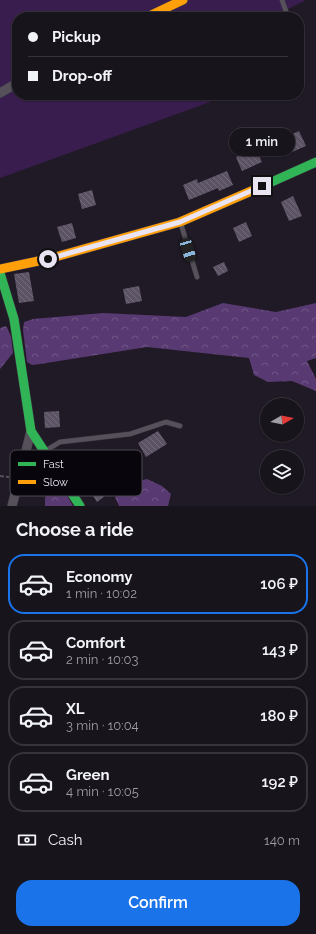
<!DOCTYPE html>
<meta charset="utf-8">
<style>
body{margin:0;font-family:Raleway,sans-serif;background:#252129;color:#f1f3f6;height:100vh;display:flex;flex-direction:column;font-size:15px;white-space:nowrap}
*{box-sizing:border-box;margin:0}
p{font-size:13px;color:#9f9ea3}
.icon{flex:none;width:22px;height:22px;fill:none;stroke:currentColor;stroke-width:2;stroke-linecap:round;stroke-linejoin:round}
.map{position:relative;height:506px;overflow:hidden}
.sheet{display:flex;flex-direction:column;background:#18141c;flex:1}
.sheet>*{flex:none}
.guide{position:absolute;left:12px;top:12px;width:292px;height:88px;border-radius:16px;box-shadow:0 1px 3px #0004,0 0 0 1px #36333b;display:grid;align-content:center;height:88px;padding:0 16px;background:#18141c}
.needle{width:26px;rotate:81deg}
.controls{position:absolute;left:260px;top:398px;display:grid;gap:8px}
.controls a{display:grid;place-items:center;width:44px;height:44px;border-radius:50%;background:#18141c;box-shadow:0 1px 3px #0004,0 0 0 1px #36333b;font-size:20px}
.end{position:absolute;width:18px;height:18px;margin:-9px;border:5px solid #eae3f1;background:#111;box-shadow:0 0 0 2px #111}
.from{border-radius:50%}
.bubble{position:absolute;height:28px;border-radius:14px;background:#18141c;box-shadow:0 1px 3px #0004,0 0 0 1px #36333b;font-size:13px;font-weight:600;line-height:28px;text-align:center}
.car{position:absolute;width:12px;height:24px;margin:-12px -6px;border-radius:5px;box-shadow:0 0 3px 1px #0007;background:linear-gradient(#222 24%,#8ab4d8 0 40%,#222 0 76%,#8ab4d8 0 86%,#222 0)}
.guide b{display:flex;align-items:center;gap:14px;height:38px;font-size:15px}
.guide b+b{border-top:1px solid #36333b}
.guide i{width:10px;height:10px;background:#f1f3f6}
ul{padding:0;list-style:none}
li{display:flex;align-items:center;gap:12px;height:60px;margin:0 8px 6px;padding:0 8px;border:2px solid #36333b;border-radius:16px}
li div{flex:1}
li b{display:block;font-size:15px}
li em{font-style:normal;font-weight:600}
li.on{border-color:#1a73e8}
li>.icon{width:36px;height:36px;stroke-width:1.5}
h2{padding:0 16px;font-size:18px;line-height:48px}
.pay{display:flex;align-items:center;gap:10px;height:44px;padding:0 16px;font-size:15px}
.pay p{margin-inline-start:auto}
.primary-button{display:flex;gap:8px;margin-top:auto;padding:8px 16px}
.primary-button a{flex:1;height:46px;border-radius:16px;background:#1a73e8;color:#fff;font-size:16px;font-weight:600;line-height:46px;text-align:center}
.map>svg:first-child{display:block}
</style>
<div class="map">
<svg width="316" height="506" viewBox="0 0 316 506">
<defs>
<pattern id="forest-crowns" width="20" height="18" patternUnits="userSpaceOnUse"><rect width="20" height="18" fill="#583971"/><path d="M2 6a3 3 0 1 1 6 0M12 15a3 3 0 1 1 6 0" fill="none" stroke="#705686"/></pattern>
<pattern id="building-back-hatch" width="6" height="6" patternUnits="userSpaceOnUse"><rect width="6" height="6" fill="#5c5365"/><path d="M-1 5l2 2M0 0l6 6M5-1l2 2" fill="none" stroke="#746c7c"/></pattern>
</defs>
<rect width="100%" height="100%" fill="#201a26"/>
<path fill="#391d4e" d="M0,0H306L272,17H17V95H207L210,102L0,178Z"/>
<path fill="url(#forest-crowns)" d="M223,303L276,312L316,303V358L307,361L316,379V391L292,381L268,382L254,375L249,358L147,347L40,364L32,365L27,362L23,330L24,322L33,319L103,313L186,317Z
M6,326L11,336L13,353L0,369V328Z
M147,479L162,486L171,494L168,506H119L115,497L123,492L133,496L136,490L133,486L135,482Z
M56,487L65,492L73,506H45V498L49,488Z"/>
<path fill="url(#building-back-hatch)" d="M299,131L306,146L292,152L286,137Z
M255,148L262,162L242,171L236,157Z
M227,171L233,185L219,191L218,188L189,200L183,185L197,179L198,183Z
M92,190L96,205L82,209L78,194Z
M293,196L302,216L289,221L281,202Z
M246,222L252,236L239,242L233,228Z
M72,223L76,238L62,242L57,227Z
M224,262L228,271L218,276L213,267Z
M29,272L34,301L19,303L14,274Z
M139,286L142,301L126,304L123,289Z
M59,411L60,427L45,428L44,412Z
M158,431L167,444L146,457L138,443Z
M100,480L109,493L97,502L88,488Z"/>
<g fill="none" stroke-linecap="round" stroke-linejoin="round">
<defs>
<path id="lane" d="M282,0L288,17
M181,224L197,277
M45,451L60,442L130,434L166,422L180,426"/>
<path id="street" d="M0,93L17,83
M12,506L31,431"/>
<path id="fast" d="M256,189L316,162
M0,273L14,319L31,431L80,506"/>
<path id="slow" d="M147,17L183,0
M0,269L48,259L180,222L256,189"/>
</defs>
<use href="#lane" stroke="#3c3742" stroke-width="5.5"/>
<use href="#street" stroke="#3c3742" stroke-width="10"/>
<use href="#fast" stroke="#3c3742" stroke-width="10"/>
<use href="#slow" stroke="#3c3742" stroke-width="10"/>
<path stroke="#555059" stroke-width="2" stroke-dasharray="4 2" stroke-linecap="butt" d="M0,476L9,477"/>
<use href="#lane" stroke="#555059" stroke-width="4.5"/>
<use href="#street" stroke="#555059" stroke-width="9"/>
<use href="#fast" stroke="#30b455" stroke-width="9"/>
<use href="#slow" stroke="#ff9f0a" stroke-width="9"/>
</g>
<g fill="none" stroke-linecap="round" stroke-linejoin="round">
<path stroke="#eae3f1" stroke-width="5" d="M48,259L180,222L262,186"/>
</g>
<rect x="10" y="450" width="132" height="46" rx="6" fill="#08050c" stroke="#4c4851" stroke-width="1"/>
<rect x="18" y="462" width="18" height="4" fill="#30b455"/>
<rect x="18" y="480" width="18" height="4" fill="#ff9f0a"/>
<g font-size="11" fill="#eae3f1">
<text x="43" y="468">Fast</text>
<text x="43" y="486">Slow</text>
</g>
</svg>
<div class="controls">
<a><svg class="needle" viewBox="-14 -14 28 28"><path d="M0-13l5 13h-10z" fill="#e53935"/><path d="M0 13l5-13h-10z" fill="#9f9ea3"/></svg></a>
<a><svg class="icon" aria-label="layers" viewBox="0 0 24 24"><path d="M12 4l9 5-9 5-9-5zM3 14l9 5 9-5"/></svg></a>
</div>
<i class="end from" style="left:48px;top:259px"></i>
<i class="end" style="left:262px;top:186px"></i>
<div class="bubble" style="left:229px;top:128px;width:66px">1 min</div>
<i class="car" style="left:188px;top:250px;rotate:163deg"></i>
<div class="guide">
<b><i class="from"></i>Pickup</b>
<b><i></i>Drop-off</b>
</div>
</div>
<section class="sheet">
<h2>Choose a ride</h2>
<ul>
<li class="on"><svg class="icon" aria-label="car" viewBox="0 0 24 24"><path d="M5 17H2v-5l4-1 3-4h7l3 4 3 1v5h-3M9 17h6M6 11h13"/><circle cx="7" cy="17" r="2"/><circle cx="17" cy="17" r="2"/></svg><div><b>Economy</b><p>1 min · 10:02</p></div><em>106 ₽</em></li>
<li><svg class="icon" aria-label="car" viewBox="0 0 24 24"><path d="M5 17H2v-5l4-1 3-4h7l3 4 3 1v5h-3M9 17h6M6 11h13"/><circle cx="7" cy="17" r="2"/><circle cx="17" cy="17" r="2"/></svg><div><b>Comfort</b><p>2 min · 10:03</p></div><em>143 ₽</em></li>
<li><svg class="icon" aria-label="car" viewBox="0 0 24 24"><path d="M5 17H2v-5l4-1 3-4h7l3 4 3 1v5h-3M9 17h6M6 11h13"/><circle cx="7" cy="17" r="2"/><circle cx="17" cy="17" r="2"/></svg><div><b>XL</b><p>3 min · 10:04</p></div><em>180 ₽</em></li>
<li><svg class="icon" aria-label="car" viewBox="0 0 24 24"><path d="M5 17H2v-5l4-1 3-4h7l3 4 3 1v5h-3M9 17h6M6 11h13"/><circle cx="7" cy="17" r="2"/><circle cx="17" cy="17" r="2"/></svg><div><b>Green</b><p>4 min · 10:05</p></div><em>192 ₽</em></li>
</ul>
<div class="pay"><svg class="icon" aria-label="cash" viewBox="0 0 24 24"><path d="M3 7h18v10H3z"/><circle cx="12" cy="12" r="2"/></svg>Cash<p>140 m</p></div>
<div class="primary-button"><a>Confirm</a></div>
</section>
